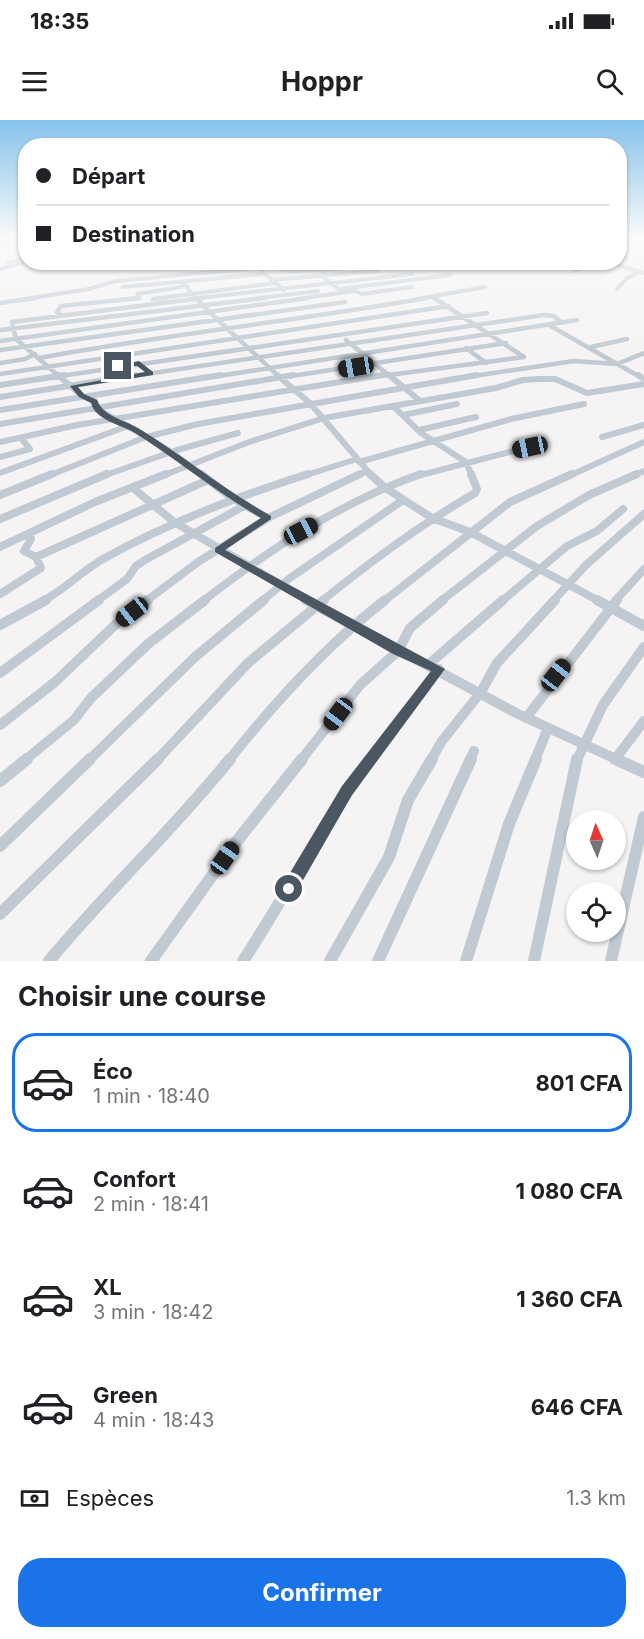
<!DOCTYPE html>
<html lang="fr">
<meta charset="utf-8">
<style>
body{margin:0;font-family:Inter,sans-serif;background:#f6f6f6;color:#202124;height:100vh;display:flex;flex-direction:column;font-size:22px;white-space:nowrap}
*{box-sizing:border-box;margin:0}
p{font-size:20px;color:#757577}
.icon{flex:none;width:33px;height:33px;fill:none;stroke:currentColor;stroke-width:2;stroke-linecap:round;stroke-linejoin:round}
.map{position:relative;height:841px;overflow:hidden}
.details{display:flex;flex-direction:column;background:#fff;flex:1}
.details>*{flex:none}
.top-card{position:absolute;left:18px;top:18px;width:609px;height:132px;border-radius:24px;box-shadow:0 2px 4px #0004;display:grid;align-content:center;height:132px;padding:0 18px;background:#fff}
.needle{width:39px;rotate:357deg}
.controls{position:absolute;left:566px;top:690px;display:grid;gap:12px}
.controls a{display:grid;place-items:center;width:60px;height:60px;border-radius:50%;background:#fff;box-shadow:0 2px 4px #0004;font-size:30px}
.end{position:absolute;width:27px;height:27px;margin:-14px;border:8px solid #4a5661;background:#fff;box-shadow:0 0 0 3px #fff}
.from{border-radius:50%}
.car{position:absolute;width:18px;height:36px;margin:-18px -9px;border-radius:8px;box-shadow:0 0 4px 2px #0007;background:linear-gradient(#222 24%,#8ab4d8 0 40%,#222 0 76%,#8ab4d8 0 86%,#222 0)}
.top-card b{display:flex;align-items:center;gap:21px;height:57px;font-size:22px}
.top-card b+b{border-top:2px solid #e0e0e0}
.top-card i{width:15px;height:15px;background:#202124}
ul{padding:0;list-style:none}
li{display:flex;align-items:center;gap:18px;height:99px;margin:0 12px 9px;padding:0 6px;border:3px solid transparent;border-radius:24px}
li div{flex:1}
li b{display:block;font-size:22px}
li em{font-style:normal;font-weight:700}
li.selected{border-color:#1a73e8}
li>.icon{width:54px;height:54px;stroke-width:1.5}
h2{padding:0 18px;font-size:27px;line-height:72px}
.pay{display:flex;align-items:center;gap:15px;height:66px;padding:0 18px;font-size:22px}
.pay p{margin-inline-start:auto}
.primary-button{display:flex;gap:12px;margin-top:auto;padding:12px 18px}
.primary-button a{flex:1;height:69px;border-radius:24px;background:#1a73e8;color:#fff;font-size:24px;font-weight:700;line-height:69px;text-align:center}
.status{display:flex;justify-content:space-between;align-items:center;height:42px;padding:0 30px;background:#fff;direction:ltr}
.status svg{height:16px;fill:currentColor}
header{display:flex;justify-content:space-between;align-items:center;height:78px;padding:0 18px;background:#fff;font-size:27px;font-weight:700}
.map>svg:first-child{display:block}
</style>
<div class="status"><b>18:35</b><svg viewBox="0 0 49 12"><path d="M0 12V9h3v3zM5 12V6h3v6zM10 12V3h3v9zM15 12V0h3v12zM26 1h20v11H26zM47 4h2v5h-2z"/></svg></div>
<header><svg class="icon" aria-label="menu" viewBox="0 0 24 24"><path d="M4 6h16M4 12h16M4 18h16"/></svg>Hoppr<svg class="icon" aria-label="search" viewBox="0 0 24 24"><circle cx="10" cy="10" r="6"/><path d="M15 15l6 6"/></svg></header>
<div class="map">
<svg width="644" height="841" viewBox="0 0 644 841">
<rect width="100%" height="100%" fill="#f5f3f3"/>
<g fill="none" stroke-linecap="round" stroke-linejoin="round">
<path stroke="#c1cad2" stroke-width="4" d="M1,117L26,122
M0,124L4,125
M620,139L625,137
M607,142L644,153
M7,143L26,138
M258,148L284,170
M551,149L574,142
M323,150L325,159L339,169L450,155
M573,151L606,142
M271,160L377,151
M182,162L197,179
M123,167L264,154
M351,169L362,174L412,167
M617,169L626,159L640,151
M137,174L187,166
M432,176L437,179
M25,179L89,169L116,161L268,147L291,151L396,146
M129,179L139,178
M153,179L276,163
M190,179L412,154
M252,179L318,171
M297,179L354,171
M417,179L485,167"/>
<path stroke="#c1cad2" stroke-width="4.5" d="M196,178C222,206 252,230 279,257
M153,179L164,178
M0,183L35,178
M61,195L57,192L61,186L139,178
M549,205L640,257
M0,210L265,178
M346,220L391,257
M0,221L308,178
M591,227L627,219
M466,228L486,243
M0,230L345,182
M39,238C167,214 297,201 426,178
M0,243L25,239L35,234
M0,254L449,186
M54,257L487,193
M60,257L16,219L12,202L202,178
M126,257L544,195L554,196L560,201
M212,257L577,200
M285,257L506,223
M374,257L524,237L434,178
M467,257L574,241L617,244L644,233"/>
<path stroke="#c1cad2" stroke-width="6" d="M58,255L82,276L95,281L96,288L170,331L203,356
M277,255L310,283L372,356
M389,255L419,280
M638,255L644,259
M0,265L65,255
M0,277L136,255
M393,286L421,313L466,342L472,356
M0,290L221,255
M403,295L457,284
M0,304L294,255
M419,310L476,297
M602,317L644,305
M0,322L77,305L383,255
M0,337L30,329L21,318
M359,342L511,299L584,284
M0,353L128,306
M48,356L146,317L198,304L477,255
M103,356L177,330L238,313
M162,356L249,322L324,298L496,268L523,260L539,259H555L587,273L644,264
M303,356L357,339
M357,356L367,351
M417,356L529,327
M569,356L644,322
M633,356L644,351"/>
<path stroke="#c1cad2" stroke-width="8" d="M201,354L232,378L268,398
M370,354L384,367L432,398L470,412L599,481
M133,368L174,402L309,481
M0,375L52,354
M0,399L107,354
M29,413L31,419L24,431L36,437
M0,427L95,382L166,354
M0,474L41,448L36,437L208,360
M43,481C65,469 82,451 103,439C169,402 237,377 308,354
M97,481L127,459L136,446L145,440L246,385
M146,481L198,442L268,398L360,354
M203,481C270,429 341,382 421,354
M262,481L290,458L403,380
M322,481C371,441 420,405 475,373L477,369L471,354
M384,481L510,382L572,354
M441,481L537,406L589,375L637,354
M502,481L567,426L597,411L623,389
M553,481L586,445L644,394
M615,481L644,449"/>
<path stroke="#c1cad2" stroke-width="10" d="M306,480L516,593L618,640
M597,480L644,506
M0,505L46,480
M429,544L503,480
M0,553L99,480
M526,598L617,480
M0,605L55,562L116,504L148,480
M616,638L644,601
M25,640L74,600L91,578L148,524L205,480
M89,640L195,537L264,480
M157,640L248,543L324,480
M229,640C275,582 327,525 385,480
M301,640L360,565L398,531L410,508L443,480
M370,640L439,549
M431,640L442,621L481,572L497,543L555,480
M470,640L474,631
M535,640L548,608
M577,640L603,585L644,527"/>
<path stroke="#c1cad2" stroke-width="12" d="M615,639L644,652
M0,661L27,639
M0,726L90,639
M0,794L158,639
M49,841C107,771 174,709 230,639
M151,841L237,721L302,639
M243,841C287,774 323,702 371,639
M330,841L389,737L408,680L432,639
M378,841L471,639
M466,841L509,704L536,639
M534,841L577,639
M611,841L644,697"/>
<path fill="#b3c2d1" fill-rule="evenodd" d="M26,141V142H31L0,151V147Z"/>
</g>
<linearGradient id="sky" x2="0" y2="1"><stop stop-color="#85c3ea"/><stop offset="0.5" stop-color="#fafafa"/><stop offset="1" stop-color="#fafafa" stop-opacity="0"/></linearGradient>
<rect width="644" height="235" fill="url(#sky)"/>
<path fill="#4a5661" d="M139,241L153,252V255L78,267L84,274L97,280C104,297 123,299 138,308C184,336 224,370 271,396V399L225,430L445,549L352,675L295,774L289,777L284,774L281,769L284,763L342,666L431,551L393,534L215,432V428L261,398C217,373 178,340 135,313C122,305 95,300 91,283L79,277L70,266L145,252L137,246H115Z"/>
</svg>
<div class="controls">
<a><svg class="needle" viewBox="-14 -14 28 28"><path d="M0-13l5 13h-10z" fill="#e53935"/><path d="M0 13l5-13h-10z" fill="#757577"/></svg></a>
<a><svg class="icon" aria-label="locate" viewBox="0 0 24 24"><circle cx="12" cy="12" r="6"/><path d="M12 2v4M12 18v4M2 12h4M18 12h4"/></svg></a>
</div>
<i class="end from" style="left:289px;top:769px"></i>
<i class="end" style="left:118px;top:246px"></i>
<i class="car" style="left:356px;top:247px;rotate:261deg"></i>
<i class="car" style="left:530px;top:327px;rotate:258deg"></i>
<i class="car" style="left:301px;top:411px;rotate:62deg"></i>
<i class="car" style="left:132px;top:492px;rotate:232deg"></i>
<i class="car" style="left:556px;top:555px;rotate:38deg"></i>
<i class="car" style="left:338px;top:594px;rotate:217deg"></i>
<i class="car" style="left:225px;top:738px;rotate:35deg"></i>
<div class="top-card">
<b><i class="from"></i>Départ</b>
<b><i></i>Destination</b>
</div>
</div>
<section class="details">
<h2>Choisir une course</h2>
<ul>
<li class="selected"><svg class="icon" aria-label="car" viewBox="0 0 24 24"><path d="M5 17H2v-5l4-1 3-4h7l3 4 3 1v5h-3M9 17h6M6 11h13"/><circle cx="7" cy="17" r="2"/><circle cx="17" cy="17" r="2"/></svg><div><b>Éco</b><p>1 min · 18:40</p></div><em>801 CFA</em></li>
<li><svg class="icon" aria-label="car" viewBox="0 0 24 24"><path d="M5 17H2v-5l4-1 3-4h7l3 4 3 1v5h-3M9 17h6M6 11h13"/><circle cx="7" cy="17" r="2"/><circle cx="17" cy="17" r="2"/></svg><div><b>Confort</b><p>2 min · 18:41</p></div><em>1 080 CFA</em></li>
<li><svg class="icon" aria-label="car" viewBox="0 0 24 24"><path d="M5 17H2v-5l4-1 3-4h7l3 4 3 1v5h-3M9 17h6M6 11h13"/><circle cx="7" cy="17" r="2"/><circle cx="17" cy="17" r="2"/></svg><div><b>XL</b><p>3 min · 18:42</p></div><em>1 360 CFA</em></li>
<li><svg class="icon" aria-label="car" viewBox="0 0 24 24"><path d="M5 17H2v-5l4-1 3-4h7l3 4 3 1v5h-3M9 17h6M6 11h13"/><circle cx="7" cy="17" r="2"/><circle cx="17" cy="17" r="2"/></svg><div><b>Green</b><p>4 min · 18:43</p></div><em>646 CFA</em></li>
</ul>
<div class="pay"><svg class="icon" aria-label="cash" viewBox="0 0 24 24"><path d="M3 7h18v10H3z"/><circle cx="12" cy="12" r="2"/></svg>Espèces<p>1.3 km</p></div>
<div class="primary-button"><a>Confirmer</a></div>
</section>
